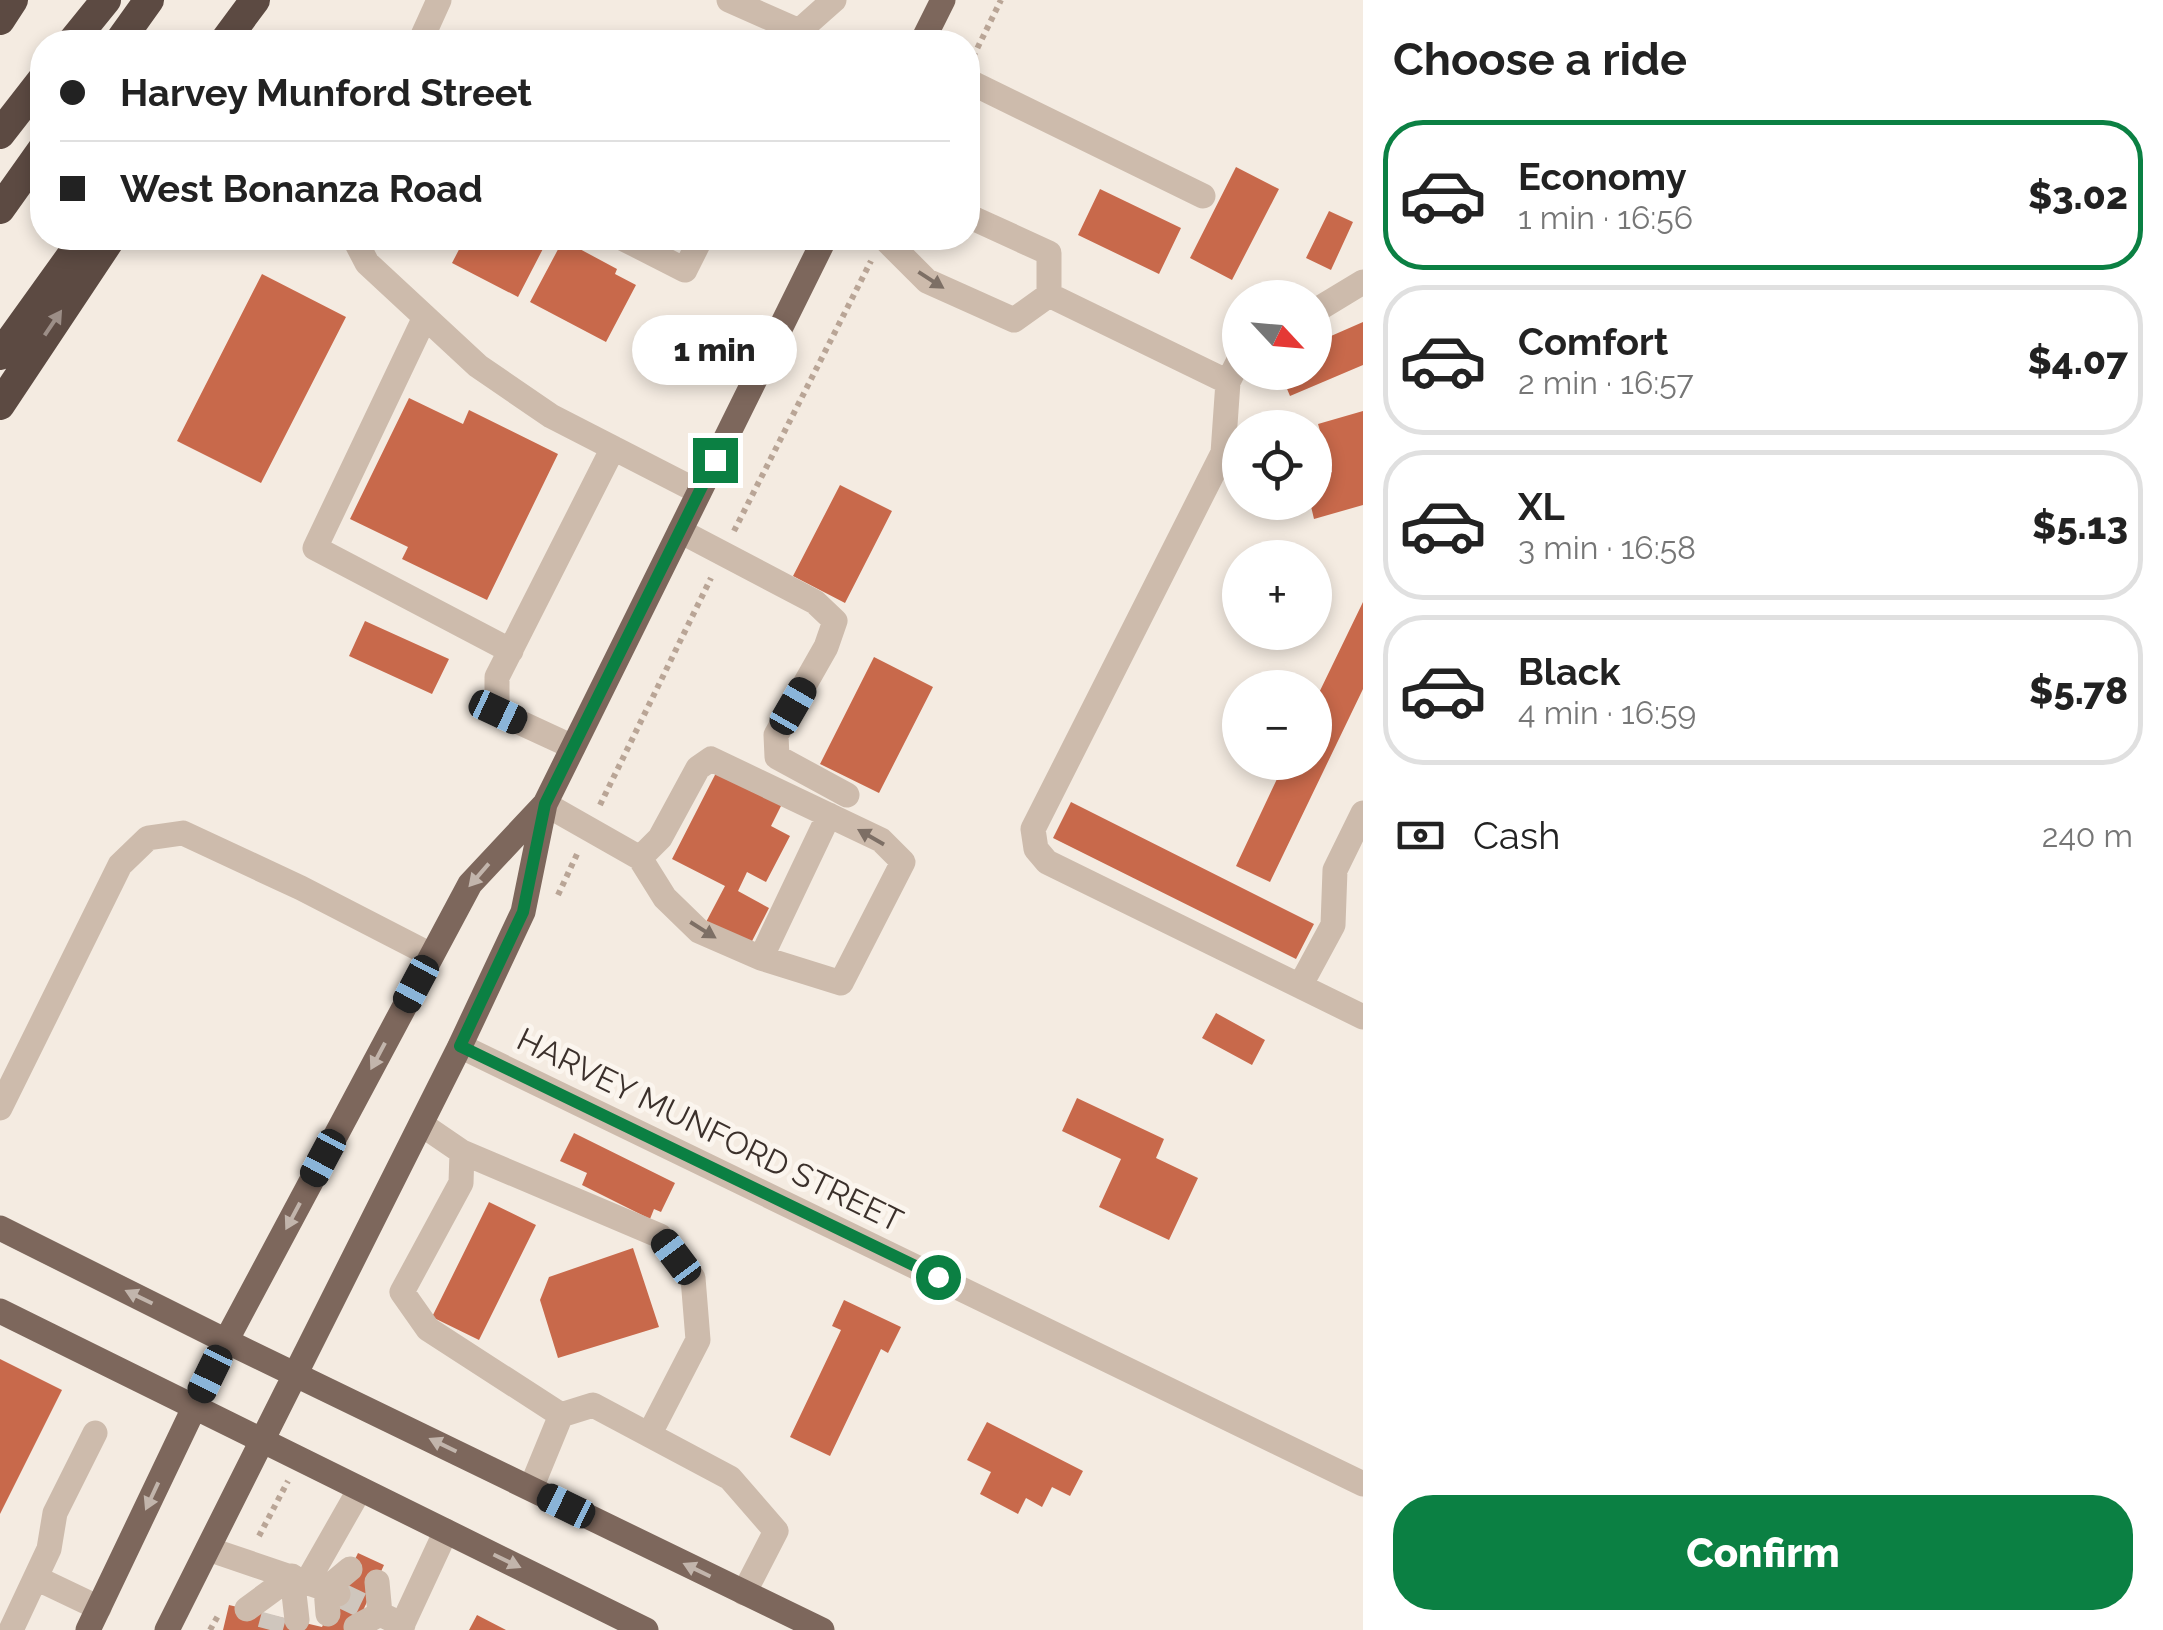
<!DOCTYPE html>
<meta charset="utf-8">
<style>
body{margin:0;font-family:Raleway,sans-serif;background:#f6f6f6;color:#222;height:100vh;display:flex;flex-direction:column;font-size:38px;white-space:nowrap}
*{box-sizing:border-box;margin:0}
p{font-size:32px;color:#767676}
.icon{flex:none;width:55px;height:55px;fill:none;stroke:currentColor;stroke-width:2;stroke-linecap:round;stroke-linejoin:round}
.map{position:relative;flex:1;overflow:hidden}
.side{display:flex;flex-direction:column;background:#fff;width:800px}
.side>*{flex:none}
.guide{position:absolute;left:30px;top:30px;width:950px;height:220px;border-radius:40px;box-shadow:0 5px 15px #0003;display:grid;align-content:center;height:220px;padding:0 30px;background:#fff}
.needle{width:65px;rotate:116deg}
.tools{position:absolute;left:1222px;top:280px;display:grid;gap:20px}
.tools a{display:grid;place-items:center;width:110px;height:110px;border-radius:50%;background:#fff;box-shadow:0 5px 15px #0003;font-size:50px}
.end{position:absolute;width:45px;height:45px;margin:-22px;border:12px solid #0b8043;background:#fff;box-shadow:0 0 0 5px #fff}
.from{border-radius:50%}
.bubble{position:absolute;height:70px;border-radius:35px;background:#fff;box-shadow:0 5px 15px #0003;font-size:32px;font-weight:800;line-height:70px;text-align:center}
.car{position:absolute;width:30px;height:60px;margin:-30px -15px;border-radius:12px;box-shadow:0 0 8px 2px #0007;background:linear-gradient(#222 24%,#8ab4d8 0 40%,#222 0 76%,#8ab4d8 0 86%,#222 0)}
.guide b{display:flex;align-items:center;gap:35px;height:95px;font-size:38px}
.guide b+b{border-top:2px solid #e0e0e0}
.guide i{width:25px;height:25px;background:#222}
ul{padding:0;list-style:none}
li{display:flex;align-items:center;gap:30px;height:150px;margin:0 20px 15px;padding:0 10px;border:5px solid #e0e0e0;border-radius:40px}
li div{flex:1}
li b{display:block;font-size:38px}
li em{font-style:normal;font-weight:800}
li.on{border-color:#0b8043}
li>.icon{width:90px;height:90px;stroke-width:1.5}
h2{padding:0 30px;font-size:45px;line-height:120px}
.pay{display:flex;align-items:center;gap:25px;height:110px;padding:0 30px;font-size:38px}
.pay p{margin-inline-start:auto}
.primary-button{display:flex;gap:20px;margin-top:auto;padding:20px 30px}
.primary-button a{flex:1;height:115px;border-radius:40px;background:#0b8043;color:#fff;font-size:40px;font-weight:800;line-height:115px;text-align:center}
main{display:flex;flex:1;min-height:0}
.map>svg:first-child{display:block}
</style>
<main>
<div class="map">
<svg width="1363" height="1630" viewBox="0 0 1363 1630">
<rect width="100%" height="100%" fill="#f4ebe1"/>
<path fill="#c8694b" d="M1236,167L1279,189L1232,280L1190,258Z
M1100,189L1181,228L1159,274L1078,235Z
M1329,211L1353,222L1331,270L1306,258Z
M465,238H541L547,241L518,297L452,263Z
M563,240L617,269L615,274L636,285L606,342L530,302Z
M262,274L346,317L261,483L177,441Z
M1363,322V365L1290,396L1280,372H1315V343Z
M409,398L463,424L469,410L558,454L487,600L402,559L408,547L350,519Z
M1363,411V505L1314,519L1310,502H1315V477L1332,472L1318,424Z
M840,485L892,511L845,603L793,576Z
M1363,602V689L1270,882L1236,866L1285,762H1315V701Z
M365,621L449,659L432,694L349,656Z
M874,657L933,687L879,793L820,764Z
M717,771L782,804L771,826L790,836L766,882L747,872L738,891L769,908L749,947L705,924L725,886L672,859Z
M1071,802L1314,924L1296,959L1053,838Z
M1216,1013L1265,1040L1252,1065L1202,1038Z
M1077,1098L1164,1139L1156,1158L1198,1178L1169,1240L1099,1207L1121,1159L1062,1131Z
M574,1133L675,1183L661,1212L654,1209L650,1219L582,1185L587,1173L560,1161Z
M489,1202L536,1225L479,1340L432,1317Z
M633,1248L659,1327L558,1358L540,1300L549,1277Z
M844,1300L901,1327L888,1353L881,1349L830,1456L790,1437L841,1330L832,1326Z
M0,1359L62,1390L0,1514Z
M987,1422L1083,1471L1070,1496L1052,1487L1042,1507L1026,1498L1018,1514L980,1494L991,1472L967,1460Z
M358,1553L384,1565L354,1630H223L229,1605L322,1627Z
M477,1615L506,1630H469Z"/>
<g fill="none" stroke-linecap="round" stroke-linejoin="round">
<path stroke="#cfc6bd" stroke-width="25" stroke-dasharray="25 12" stroke-linecap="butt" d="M338,1594L365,1607
M270,1630L274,1615"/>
<path stroke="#b9a596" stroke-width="6" stroke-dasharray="5 5" stroke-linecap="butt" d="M973,57L1001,0
M734,531L871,261
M600,805L711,578
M558,895L578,852
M259,1536L288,1481
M210,1630L219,1614"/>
<path stroke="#cdbbac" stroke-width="25" d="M729,0L799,31
M420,42L439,0
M793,42L799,31L834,0
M968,81L1203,196
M354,238L367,263L478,366L551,416L699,492
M622,238L685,270L701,238
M884,238L927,281L1014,320L1049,295V253L968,216
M1049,295L1228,382
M1315,311L1363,282
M425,317L315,548L511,651
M1240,358L1228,382L1223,453L1033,829L1036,849L1047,862L1363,1017
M680,531L815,602L835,621L826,647L776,735L777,757L847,795
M573,747L497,712V677L613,448
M545,804L640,858L665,898L699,931L761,958L841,983L903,862L881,840L711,759L698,768L660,838L640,858
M761,958L829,815
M1300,986L1333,925L1335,870L1363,813
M460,1046L1363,1484
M0,1108L120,865L148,838L183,833L301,888L431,955
M421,1124L462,1152L461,1183L402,1292L428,1329L561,1415
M462,1152L660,1236L693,1278L698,1340L649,1435
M531,1488L561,1415L593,1405L730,1478L776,1531L744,1593
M208,1549L326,1589L328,1614
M292,1576L297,1620
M36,1578L99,1608
M307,1582L360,1489
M377,1582L380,1614
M338,1594L326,1589L350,1569
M247,1609L292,1576
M356,1627L380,1614L403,1625
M11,1630L49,1549L55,1513L95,1433
M400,1630L446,1531"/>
<path stroke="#7d675c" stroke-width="25" d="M922,42L943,0
M0,1228L226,1341L822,1630
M0,1311L646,1630
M88,1630L226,1341L470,884L543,806
M167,1630L460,1046L523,912L545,804L825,238"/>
<path stroke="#5c4a42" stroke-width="30" d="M0,20L13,0
M72,42L106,0
M119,42L149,0
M224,42L255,0
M0,134L42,80
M0,209L42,150
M0,355L84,238
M0,405L111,238"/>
</g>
<defs><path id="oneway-solid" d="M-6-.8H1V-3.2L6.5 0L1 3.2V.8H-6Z" transform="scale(2.5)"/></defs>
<g fill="#7d6f65">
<use href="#oneway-solid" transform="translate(931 280) rotate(33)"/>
<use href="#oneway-solid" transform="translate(871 837) rotate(-150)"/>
<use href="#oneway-solid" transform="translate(703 930) rotate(32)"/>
</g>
<use fill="#9c8e87" href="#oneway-solid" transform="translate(53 323) rotate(-56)"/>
<g fill="#c2b5ac">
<use href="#oneway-solid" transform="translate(479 875) rotate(131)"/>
<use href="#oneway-solid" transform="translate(378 1056) rotate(118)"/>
<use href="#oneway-solid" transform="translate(293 1216) rotate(118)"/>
<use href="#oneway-solid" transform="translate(139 1297) rotate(-154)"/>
<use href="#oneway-solid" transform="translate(443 1445) rotate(-154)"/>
<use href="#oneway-solid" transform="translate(152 1496) rotate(115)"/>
<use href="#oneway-solid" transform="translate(507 1561) rotate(26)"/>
<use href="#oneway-solid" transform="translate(697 1570) rotate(-154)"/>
</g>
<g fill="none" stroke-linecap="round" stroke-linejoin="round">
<path stroke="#0b8043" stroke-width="12" d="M715,460L545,804L523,912L460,1046L938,1277"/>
</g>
<g text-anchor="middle" stroke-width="10" stroke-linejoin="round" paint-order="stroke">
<g font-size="32" fill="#3b302b" stroke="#fbf5ee">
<text transform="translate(710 1130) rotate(26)" y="11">HARVEY MUNFORD STREET</text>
</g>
</g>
</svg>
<div class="tools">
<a><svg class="needle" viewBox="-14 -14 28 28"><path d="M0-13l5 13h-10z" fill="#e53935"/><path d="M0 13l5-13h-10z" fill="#767676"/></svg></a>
<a><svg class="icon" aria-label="locate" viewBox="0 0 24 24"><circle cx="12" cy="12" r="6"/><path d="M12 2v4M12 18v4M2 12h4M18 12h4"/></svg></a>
<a>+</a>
<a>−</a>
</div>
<i class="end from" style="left:938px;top:1277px"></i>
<i class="end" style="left:715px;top:460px"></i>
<div class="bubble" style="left:632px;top:315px;width:165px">1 min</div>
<i class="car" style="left:793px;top:706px;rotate:30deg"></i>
<i class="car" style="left:498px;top:712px;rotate:115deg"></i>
<i class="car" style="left:416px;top:984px;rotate:208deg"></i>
<i class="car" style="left:323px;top:1158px;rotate:208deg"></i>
<i class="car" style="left:676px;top:1257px;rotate:323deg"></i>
<i class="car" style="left:210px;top:1374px;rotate:206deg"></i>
<i class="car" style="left:566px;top:1506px;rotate:296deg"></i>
<div class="guide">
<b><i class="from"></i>Harvey Munford Street</b>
<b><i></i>West Bonanza Road</b>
</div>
</div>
<section class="side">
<h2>Choose a ride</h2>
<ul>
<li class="on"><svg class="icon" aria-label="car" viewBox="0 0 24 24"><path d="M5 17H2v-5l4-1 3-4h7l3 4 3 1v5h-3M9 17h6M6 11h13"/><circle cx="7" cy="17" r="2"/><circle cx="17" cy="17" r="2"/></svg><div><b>Economy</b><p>1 min · 16:56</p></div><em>$3.02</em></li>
<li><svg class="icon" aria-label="car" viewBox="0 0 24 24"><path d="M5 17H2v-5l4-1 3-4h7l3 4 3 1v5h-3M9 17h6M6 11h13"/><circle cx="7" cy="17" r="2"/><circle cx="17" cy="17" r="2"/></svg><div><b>Comfort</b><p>2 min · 16:57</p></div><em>$4.07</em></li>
<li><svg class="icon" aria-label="car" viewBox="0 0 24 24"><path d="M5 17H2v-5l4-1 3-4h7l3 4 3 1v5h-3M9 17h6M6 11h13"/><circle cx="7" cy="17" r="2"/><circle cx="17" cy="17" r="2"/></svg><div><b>XL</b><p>3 min · 16:58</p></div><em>$5.13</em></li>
<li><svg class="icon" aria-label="car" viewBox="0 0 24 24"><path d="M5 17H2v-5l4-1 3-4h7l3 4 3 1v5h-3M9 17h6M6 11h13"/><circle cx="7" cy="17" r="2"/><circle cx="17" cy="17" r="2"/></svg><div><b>Black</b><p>4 min · 16:59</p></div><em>$5.78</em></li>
</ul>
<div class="pay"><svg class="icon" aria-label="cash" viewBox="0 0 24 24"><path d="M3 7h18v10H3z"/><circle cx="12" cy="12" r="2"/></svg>Cash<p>240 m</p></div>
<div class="primary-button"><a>Confirm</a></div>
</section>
</main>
